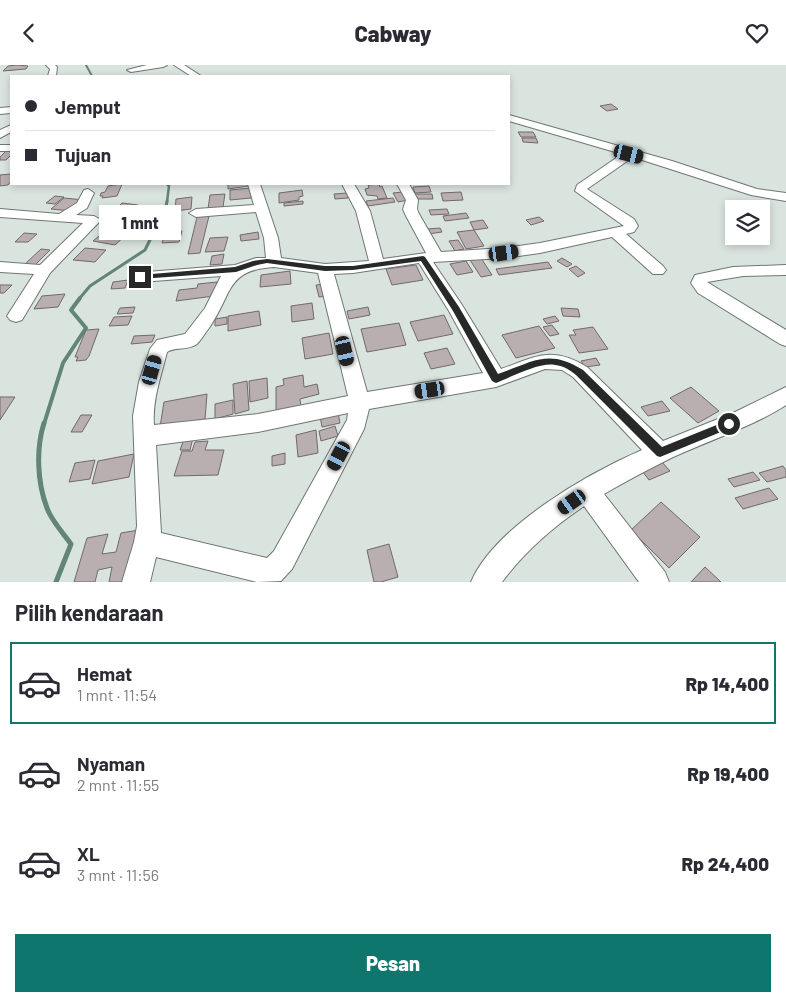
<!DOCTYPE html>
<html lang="id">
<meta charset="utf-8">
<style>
body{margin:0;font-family:Barlow,sans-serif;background:#f7f7f7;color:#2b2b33;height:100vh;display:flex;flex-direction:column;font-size:19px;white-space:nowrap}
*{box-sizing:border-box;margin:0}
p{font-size:16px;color:#7c7c81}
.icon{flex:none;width:28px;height:28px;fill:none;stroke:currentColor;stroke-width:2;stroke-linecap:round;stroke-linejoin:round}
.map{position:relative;height:517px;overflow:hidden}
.panel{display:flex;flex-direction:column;background:#fff;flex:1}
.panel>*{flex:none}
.banner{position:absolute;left:10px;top:10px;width:500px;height:110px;border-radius:0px;box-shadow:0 2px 8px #0003;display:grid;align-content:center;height:110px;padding:0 15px;background:#fff}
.tools{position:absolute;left:725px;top:135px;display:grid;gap:10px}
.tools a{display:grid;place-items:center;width:45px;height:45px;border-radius:0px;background:#fff;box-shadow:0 2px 8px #0003;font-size:25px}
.end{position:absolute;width:22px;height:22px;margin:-11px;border:6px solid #262928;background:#fff;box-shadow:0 0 0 2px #fff}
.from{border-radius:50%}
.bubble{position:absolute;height:35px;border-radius:0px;background:#fff;box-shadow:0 2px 8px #0003;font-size:16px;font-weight:800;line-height:35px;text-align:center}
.car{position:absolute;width:15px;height:30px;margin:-15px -8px;border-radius:6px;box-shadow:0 0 4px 1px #0007;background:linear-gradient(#222 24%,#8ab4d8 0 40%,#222 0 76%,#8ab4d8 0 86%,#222 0)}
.banner b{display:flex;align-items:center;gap:18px;height:48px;font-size:19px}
.banner b+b{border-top:1px solid #e1e1e2}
.banner i{width:12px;height:12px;background:#2b2b33}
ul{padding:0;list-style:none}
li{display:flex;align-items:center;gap:15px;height:82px;margin:0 10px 8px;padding:0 5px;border:2px solid transparent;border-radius:0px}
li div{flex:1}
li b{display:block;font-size:19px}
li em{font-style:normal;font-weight:800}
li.selected{border-color:#0f766e}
li>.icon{width:45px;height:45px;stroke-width:1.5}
h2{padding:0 15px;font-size:22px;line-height:60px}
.action{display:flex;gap:10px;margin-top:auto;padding:10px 15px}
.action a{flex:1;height:58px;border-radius:0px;background:#0f766e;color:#fff;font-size:20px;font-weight:800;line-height:58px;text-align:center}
header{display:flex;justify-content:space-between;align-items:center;height:65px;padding:0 15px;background:#fff;font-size:22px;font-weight:800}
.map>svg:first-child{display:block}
</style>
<header><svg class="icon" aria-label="back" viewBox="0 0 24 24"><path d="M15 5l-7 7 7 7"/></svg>Cabway<svg class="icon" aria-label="heart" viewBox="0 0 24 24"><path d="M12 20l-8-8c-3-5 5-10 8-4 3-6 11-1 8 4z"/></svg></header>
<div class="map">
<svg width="786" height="517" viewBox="0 0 786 517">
<rect width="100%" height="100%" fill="#dae4df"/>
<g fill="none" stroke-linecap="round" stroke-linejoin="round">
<path stroke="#628577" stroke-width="2" d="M86,0L92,11"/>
<path stroke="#628577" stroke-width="2.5" d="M167,137L169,121L167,119"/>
<path stroke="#628577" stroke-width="3" d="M79,234L90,221L145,185L166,142L167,136"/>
<path stroke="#628577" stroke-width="4" d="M44,359L63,298L86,263L71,245L80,233"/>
<path stroke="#628577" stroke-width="5" d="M44,358C36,383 37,417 47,443C51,455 63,468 71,479L56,517"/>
</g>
<path fill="#b9afb0" stroke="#71696a" d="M8,1L17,0L28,1L26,4L3,6Z
M611,39L618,44L607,46L600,41Z
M518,67H533L536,72H521Z
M522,73H536L538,78L523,77Z
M8,84H11V90L6,95H0V92Z
M11,109V116L8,120L0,121V110Z
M122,119L117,131L102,133L103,131H100L101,128L105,127L108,121Z
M228,119H249V121L228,124Z
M379,119L380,122L382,121L387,133L378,134L377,131L367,130L365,124L369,123L368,120Z
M429,121L431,127L415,128L413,122Z
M251,123V133L230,135V125Z
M302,125L303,131L299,132V135L279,138V128Z
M403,127L408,135L398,137L393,128Z
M461,127L463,135L443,136L441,128Z
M347,128L348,133L335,134L334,129Z
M225,129L223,142L208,144L210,130Z
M414,129H432L433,134H415Z
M55,131L64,132L55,139L46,138Z
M192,132L191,144L175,146L176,134Z
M64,133L84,135L71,146L51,144Z
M393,133L395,137L368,141L366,136Z
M303,136V139L284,141V138Z
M122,138L138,140L127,151L111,150Z
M142,142L159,144L148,155L131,153Z
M447,144L449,149L431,150L429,145Z
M466,148L469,153L445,156L443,151Z
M209,151L200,188L188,189L197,152Z
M539,152L544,156L531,160L526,155Z
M483,155L488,163L474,165L470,157Z
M440,163L442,167L428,169L427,164Z
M474,165L484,181L466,184L457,167Z
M105,166L126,170L115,180L93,176Z
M182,166L179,177L162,178L165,168Z
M258,167L259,174L241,176L240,170Z
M24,168L37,169L28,177H15Z
M228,172L224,186L205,187L210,173Z
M458,175L464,184L455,186L449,176Z
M85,183L106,185L95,197L73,195Z
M41,184L50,185L35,200L25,199Z
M224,189L222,199L210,200L212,191Z
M481,193L492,210L481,212L470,195Z
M562,193L572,199L567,202L557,196Z
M466,196L473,207L457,210L450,199Z
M548,197L552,203L499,210L496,204Z
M416,200L423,215L392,220L386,204Z
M576,201L585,208L578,212L569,204Z
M290,206L291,219L260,222L261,210Z
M128,215L125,223L111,224L113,217Z
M217,217L214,231L176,236L179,225L197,223L198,219Z
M326,219L329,231L319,232L316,220Z
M0,220H12L4,228H0Z
M65,229L58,242L34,244L42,231Z
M312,238L314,254L292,257L291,241Z
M135,242L133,248L117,249L120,243Z
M368,242L370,250L349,254L347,246Z
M561,243L578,244L580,252L563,251Z
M259,246L261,260L228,266V251Z
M444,250L453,269L418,276L410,257Z
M132,251L128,260L109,261L114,252Z
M555,251L559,256L547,259L543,254Z
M227,252V259L215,261V254Z
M399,258L406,280L367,287L361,264Z
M552,260L559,269L550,271L543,262Z
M539,261L555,283L516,293L502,270Z
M593,262L608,284L579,288L569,270H576L573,265Z
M99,264L89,291L86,295L76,296L78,292H75L86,265Z
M329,268L333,289L305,294L302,273Z
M155,270L152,277L131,279L134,271Z
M447,283L455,299L431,304L424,288Z
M596,293L600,300L585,302L581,296Z
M303,310L304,322L317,319L319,329L300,334L301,342L276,347V322L284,320L283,314Z
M267,313L268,333L250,337L249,316Z
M247,316L249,345L235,349L233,319Z
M691,322L719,346L698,358L670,333Z
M207,329L205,354L160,362L164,337Z
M0,332H15L0,355Z
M233,335V349L215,354V339Z
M662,336L670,346L648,351L641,342Z
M338,347L340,358L322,362L320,351Z
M81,350H92L82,367H71Z
M335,361L338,371L321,376L319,366Z
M316,365L318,388L298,392L296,370Z
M193,373L190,385H180L184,374Z
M208,376L205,385H224L218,410L174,411L182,386H192L195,377Z
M285,388V399L272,401V391Z
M134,389L129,412L92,419L98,396Z
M95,395L90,414L69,417L75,398Z
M662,397L670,406L649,415L642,406Z
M783,401L786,405V412L767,417L759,408Z
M753,407L760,415L734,422L728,414Z
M769,423L778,434L743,444L735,433Z
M661,437L700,472L669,503L631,465Z
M139,465L123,517H109L112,502L98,505L95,517H74L87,473L108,469L102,489L116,487L121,468Z
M389,479L398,512L381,517H374L367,485Z
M705,502L721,517H691Z"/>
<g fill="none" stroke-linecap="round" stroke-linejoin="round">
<defs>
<path id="minor" d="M46,0H55L57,2L56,11H48L50,4Z
M147,0H167L163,2L131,7L127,5Z
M174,0H184L201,11H191Z
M11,42V48L0,49V43Z
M509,50L672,96L757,124L786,128V136L751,130L633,92L587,124L634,154L638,161L634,167L626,169L663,201L666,205L663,209H653L612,172L540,188L504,193L433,197L462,240L501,304C536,292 551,280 587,302L663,376L733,348L786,322V340C750,363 710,375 671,393C649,404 626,416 604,429L665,507L669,517H639L584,441C553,462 524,487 502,517H471C495,461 589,408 642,385L573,312L562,305L545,304L496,322L369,344L364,364L292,504L281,516L257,517L156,492L150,517H122L134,477L137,461L133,351L139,317L150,284L157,275L185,269L205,243L221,211L140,217L134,216L132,212L134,208L235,200L256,193H266L264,173L256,147L196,152L189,148L196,144L254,140L248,119H260L278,173L281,193L325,199L369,196L356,146L342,119H354L370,146L383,194L426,188L405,149L403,144L406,135L397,119H409L418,135L417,144L419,149L441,187L504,183L540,178L624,161L575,126L577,120L622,89L509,56ZM419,198L449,246L483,308L367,327L334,209L353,208ZM274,202L318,208L348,331L258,349L154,360C152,336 161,311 167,287C176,281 188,286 197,279C201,275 205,268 209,263C233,229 225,205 274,202ZM348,348L347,355L274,486L267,493L161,468L156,380L258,367Z
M11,60V67L0,73V65Z
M0,80H11V86H0Z
M88,124L94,128L87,143L76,150L94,151L101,155L50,208L22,255L16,257L10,255L7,251L34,209L0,207V197L40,200L83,158L0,152V144L59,149L77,138L84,125Z
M786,200V210L743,211L707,217L786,265V281L780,279L698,228L691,218L695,210L733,202Z"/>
</defs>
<use href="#minor" stroke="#6f7773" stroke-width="2"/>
<use href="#minor" fill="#fff" fill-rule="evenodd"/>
</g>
<path fill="#262928" d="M423,191L425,192L459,242L498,309C532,297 549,283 583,305L662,382L729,355L734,359L733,362L660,392L657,391L576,310C570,305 564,301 555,300C540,297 511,312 496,318L492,316L453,246L421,196L353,205L325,206L267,198L257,200L236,207L140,214L136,212L140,210L235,202L253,196L267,194L325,201H353Z"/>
</svg>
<div class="tools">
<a><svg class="icon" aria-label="layers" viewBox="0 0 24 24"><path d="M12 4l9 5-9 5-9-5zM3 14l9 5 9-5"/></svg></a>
</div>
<i class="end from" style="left:729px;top:359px"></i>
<i class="end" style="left:140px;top:212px"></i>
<div class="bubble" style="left:99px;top:140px;width:82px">1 mnt</div>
<i class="car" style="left:629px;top:89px;rotate:104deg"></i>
<i class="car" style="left:504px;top:188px;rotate:82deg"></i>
<i class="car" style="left:345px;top:286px;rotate:167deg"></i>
<i class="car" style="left:152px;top:305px;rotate:16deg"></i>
<i class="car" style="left:430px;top:325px;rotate:261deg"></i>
<i class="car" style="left:339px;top:391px;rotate:208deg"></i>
<i class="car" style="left:572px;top:437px;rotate:235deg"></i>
<div class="banner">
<b><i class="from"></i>Jemput</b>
<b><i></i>Tujuan</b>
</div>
</div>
<section class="panel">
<h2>Pilih kendaraan</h2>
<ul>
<li class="selected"><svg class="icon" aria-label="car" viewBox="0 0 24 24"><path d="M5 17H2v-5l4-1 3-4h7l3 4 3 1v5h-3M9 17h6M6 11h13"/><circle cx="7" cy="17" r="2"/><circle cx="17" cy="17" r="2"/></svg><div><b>Hemat</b><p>1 mnt · 11:54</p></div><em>Rp 14,400</em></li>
<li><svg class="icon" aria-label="car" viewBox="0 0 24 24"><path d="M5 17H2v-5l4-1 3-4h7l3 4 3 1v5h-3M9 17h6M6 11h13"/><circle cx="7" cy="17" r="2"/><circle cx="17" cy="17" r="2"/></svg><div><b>Nyaman</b><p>2 mnt · 11:55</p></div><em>Rp 19,400</em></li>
<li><svg class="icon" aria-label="car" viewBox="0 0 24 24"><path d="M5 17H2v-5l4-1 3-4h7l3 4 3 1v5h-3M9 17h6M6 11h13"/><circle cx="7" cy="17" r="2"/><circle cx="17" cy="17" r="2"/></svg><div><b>XL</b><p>3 mnt · 11:56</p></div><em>Rp 24,400</em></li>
</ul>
<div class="action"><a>Pesan</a></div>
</section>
